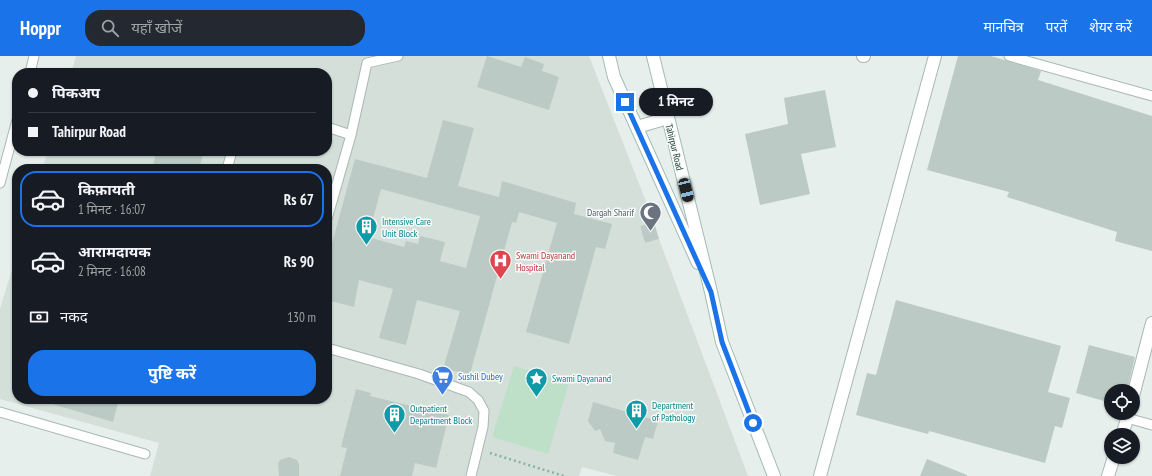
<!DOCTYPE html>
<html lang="hi">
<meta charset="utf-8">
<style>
body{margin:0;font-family:"PT Sans Narrow","Noto Sans Devanagari",sans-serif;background:#242831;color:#f1f3f6;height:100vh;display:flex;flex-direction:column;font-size:15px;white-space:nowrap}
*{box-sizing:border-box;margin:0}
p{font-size:13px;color:#9ea1a6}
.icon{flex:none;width:22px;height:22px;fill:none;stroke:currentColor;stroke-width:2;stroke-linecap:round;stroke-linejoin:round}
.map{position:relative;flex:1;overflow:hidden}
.panel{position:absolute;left:12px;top:108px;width:320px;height:240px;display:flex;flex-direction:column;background:#171b24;border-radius:16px;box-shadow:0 1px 3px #0004}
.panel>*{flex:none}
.hud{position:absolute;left:12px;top:12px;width:320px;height:88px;border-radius:16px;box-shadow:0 1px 3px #0004;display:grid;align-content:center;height:88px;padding:0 16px;background:#171b24}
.fabs{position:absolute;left:1104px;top:328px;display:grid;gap:8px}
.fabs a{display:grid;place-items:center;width:36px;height:36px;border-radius:50%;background:#171b24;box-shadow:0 1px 3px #0004;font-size:20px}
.end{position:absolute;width:18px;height:18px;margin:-9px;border:5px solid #1a73e8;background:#fff;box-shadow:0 0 0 2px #fff}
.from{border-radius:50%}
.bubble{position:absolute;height:28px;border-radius:14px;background:#171b24;box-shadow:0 1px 3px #0004;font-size:13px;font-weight:700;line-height:28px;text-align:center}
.car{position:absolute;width:12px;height:24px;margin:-12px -6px;border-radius:5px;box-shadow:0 0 3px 1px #0007;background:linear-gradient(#222 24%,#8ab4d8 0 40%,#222 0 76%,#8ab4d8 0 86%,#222 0)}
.hud b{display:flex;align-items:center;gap:14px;height:38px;font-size:15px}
.hud b+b{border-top:1px solid #363941}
.hud i{width:10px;height:10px;background:#f1f3f6}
ul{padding:7px 0 0;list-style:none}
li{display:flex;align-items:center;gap:12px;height:56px;margin:0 8px 6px;padding:0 8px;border:2px solid transparent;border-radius:16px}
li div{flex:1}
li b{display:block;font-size:15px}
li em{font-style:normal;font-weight:700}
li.selected{border-color:#1a73e8}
li>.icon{width:36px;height:36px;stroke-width:1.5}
.pay{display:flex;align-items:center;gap:10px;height:44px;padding:0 16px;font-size:15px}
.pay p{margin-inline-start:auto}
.primary-button{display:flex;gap:8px;margin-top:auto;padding:8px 16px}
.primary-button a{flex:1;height:46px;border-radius:16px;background:#1a73e8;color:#fff;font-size:16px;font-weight:700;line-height:46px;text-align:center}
header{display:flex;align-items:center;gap:24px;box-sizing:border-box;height:56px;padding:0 20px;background:#1a73e8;color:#fff}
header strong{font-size:19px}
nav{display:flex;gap:22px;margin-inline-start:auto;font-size:14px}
.search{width:280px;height:36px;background:#242831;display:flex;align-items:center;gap:10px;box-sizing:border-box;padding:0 14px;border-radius:16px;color:#9ea1a6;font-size:15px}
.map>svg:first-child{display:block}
</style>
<header>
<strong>Hoppr</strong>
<div class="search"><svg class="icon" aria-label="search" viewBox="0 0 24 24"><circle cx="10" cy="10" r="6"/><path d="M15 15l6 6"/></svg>यहाँ खोजें</div>
<nav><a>मानचित्र</a><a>परतें</a><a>शेयर करें</a></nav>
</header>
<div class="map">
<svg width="1152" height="420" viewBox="0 0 1152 420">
<rect width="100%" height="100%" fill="#e6efeb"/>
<path fill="#d4dfda" d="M76,0H589L654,166L640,170L645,187L659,183L748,420H617L582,411L579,420H150L159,387L0,343V253L17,197V343H327V113H42L48,95H327V17H71Z"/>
<path fill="#bfe0c8" d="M514,310L569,326L548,398L492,381Z"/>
<path fill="#bbcac4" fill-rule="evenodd" d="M487,0L521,11L525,1L544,8L542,15L559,21L549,54L477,31Z
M958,0H991L1004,4L1041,15L1038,24L1152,60V195L1115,185L1117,176L1007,141L1009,136L927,114Z
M825,34L836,91L801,98L810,138L760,149L745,78L788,68L784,42Z
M443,64L474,72L458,130L499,141L502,125L576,147L574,158L612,168L605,193L596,191L569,288L526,276L557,167L519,156L516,167L512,166L470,318L443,313L460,255L417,244L406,289L379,282L393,233L359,224L354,251L327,244V206L355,103L427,122ZM381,133L480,160L466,212L440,205L445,186L420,180L418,188L406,185L404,191L368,181Z
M167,95H204L199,113H152L156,97L165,100Z
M654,166L659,183L645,187L640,170Z
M896,244L1061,290L1048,336L1070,342L1062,372L1055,370L1045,407L929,375L928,378L856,359L867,317L876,319Z
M1089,289L1135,301L1127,335H1111V347L1076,337Z
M356,333L371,337L370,340L449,359L436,412L415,407L412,420H340L347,392L341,391Z
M50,343H119L113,366L49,347Z
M593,346L658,365L653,383L645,381L638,404L613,397L615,387L605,385L600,373L595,375L588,365Z
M289,401L297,404L299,408V420H279L278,408L280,404Z
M927,403L967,419V420H920Z"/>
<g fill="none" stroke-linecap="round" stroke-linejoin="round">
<defs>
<path id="service" d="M1009,0L1152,40
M30,17L34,0
M327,71L351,79
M227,113L232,95
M0,127L17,64
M327,163L351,79L367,7L398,0
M327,292L419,318L469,336L478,344L484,355L483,371L471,420
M0,356L145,398
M1127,362L1152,369"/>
<path id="minor" d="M863,0H864
M1133,340L1152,267
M1122,379L1129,357
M1108,420L1114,401"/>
<path id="tertiary" d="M820,420L935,0"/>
<path id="secondary" d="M609,0L614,21L698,207
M653,0L711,236L722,286L774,420
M637,71L668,62"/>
</defs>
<use href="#service" stroke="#a8b8b2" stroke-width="11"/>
<use href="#minor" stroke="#a8b8b2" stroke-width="14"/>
<use href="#tertiary" stroke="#a8b8b2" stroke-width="14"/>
<use href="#secondary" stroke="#a4bbb3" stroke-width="14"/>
<path stroke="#86b3a5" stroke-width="2.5" stroke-dasharray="2 3" stroke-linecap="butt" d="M490,397L564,420"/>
<use href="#service" stroke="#fff" stroke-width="9"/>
<use href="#minor" stroke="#fff" stroke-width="12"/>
<use href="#tertiary" stroke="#fff" stroke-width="12"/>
<use href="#secondary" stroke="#fff" stroke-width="12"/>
</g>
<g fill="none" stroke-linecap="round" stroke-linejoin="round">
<path stroke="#1a73e8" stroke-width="5" d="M625,46L711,236L722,286L753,367"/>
</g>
<defs>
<symbol id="mosque-pin" viewBox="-11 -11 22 30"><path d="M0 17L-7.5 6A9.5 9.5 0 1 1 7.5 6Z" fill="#6b7280" stroke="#f7fbf9"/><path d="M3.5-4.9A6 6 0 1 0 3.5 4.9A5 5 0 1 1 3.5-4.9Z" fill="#fff"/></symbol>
<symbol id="building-pin" viewBox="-11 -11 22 30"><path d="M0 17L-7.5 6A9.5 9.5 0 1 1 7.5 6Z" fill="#0f9aa8" stroke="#f7fbf9"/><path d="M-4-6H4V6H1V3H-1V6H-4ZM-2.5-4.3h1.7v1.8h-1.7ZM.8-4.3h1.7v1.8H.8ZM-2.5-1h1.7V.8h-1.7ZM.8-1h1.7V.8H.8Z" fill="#fff"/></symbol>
<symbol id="hospital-pin" viewBox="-11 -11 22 30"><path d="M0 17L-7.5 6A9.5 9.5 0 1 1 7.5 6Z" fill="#e0444e" stroke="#f7fbf9"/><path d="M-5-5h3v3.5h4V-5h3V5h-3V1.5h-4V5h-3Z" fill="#fff"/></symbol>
<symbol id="supermarket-pin" viewBox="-11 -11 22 30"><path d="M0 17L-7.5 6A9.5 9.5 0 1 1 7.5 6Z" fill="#3f7fe0" stroke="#f7fbf9"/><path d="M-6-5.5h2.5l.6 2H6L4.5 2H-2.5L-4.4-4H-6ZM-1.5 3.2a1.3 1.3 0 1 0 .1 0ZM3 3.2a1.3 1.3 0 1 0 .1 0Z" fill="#fff"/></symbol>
<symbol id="sight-pin" viewBox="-11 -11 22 30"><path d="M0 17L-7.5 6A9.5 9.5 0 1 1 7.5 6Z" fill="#0f9aa8" stroke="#f7fbf9"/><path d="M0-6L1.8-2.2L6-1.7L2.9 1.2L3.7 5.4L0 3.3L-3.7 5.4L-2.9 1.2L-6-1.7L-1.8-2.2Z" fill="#fff"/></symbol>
</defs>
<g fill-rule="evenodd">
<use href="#mosque-pin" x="638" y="144" width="25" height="34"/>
<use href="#building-pin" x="354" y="158" width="25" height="34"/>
<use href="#hospital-pin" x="488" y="192" width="25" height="34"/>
<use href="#supermarket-pin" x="430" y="308" width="25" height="34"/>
<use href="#sight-pin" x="524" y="310" width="25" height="34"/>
<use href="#building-pin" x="624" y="342" width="25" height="34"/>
<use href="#building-pin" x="382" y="346" width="25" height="34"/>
</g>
<g text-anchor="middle" stroke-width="3" stroke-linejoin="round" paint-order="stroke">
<g font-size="10" fill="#24423a" stroke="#f7fbf9">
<text transform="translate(675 91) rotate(76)" y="4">Tahirpur Road</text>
</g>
<g font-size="10" fill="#5b616d" stroke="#f7fbf9" text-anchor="end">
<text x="634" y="160">Dargah Sharif</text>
</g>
<g font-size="10" fill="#0d838f" stroke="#f7fbf9" text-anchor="start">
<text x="382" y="169">Intensive Care<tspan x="382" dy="12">Unit Block</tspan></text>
<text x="552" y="326">Swami Dayanand</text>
<text x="652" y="353">Department<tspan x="652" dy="12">of Pathology</tspan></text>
<text x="410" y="356">Outpatient<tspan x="410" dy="12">Department Block</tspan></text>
</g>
<g font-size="10" fill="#be3a42" stroke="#f7fbf9" text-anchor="start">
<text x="516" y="203">Swami Dayanand<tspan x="516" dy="12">Hospital</tspan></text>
</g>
<g font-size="10" fill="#366cbe" stroke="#f7fbf9" text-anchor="start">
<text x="458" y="324">Sushil Dubey</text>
</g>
</g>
</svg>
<div class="fabs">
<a><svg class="icon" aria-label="locate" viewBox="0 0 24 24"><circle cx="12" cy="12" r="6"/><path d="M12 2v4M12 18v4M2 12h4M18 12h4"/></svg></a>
<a><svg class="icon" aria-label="layers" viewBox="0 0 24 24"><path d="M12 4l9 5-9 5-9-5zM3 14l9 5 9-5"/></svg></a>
</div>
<i class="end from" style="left:753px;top:367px"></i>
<i class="end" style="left:625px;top:46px"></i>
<div class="bubble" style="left:639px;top:32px;width:74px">1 मिनट</div>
<i class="car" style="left:686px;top:134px;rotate:166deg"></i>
<div class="hud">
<b><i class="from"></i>पिकअप</b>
<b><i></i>Tahirpur Road</b>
</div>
<section class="panel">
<ul>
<li class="selected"><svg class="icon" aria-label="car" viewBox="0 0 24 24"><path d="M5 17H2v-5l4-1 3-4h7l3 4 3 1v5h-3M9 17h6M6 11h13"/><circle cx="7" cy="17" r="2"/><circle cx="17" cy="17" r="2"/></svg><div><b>किफ़ायती</b><p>1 मिनट · 16:07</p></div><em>Rs 67</em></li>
<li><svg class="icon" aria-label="car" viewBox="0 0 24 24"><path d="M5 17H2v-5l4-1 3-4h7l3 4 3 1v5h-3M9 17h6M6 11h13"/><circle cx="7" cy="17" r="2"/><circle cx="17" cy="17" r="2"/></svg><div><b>आरामदायक</b><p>2 मिनट · 16:08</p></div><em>Rs 90</em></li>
</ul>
<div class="pay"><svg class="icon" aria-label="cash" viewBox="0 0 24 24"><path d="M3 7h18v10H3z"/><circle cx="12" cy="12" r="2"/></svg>नकद<p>130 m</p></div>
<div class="primary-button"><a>पुष्टि करें</a></div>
</section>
</div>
